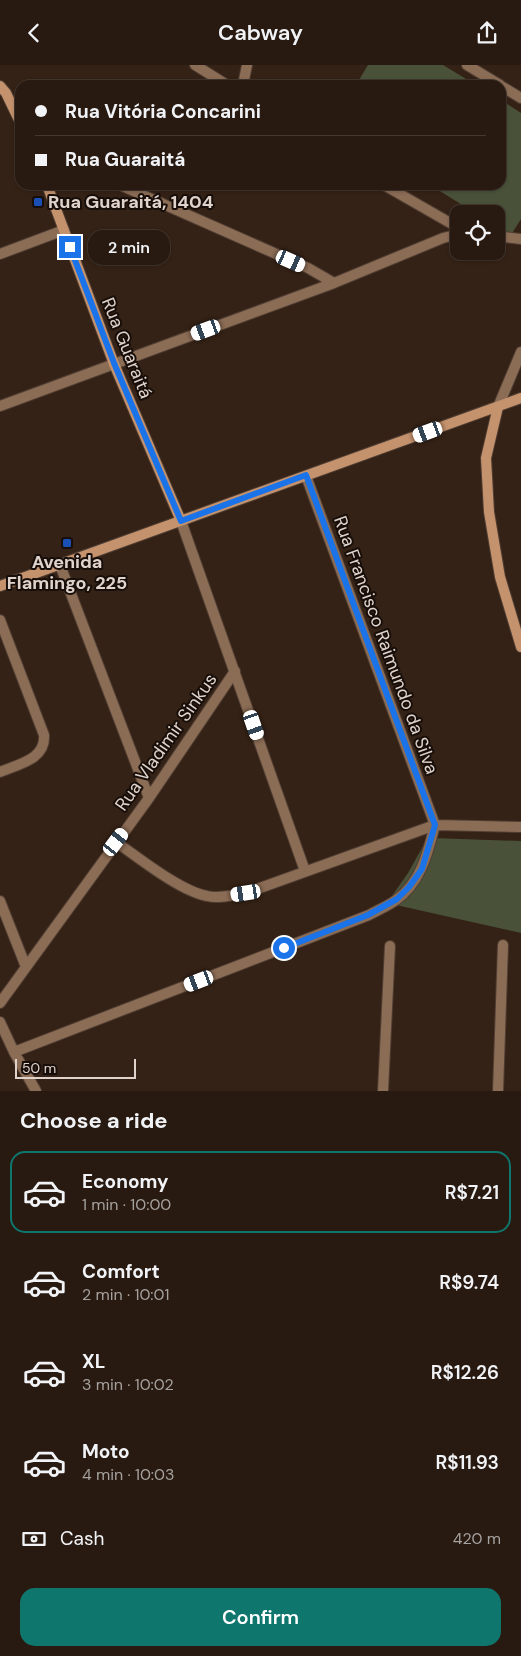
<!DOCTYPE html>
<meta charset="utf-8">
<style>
body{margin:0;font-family:"DM Sans",sans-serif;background:#34271e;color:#f1f3f6;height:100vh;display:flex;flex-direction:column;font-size:19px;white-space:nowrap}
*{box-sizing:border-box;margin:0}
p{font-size:16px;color:#a5a19f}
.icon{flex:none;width:28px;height:28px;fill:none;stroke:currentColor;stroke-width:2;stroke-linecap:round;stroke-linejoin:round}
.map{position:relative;height:1026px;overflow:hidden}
.panel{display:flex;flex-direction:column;background:#281a10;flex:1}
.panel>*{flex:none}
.hud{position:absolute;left:15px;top:15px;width:491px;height:110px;border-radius:15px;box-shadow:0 1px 4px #0004,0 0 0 1px #443830;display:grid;align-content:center;height:110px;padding:0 20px;background:#281a10}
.tools{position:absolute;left:450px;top:140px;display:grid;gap:10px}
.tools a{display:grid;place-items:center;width:55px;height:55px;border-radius:10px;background:#281a10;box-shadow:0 1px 4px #0004,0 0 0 1px #443830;font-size:25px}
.scale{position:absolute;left:15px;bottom:12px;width:121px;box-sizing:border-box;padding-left:5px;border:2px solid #e0d3cb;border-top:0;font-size:14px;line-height:18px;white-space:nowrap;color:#e0d3cb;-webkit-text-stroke:4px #170e09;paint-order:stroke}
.end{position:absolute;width:22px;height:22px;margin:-11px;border:6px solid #1a73e8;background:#fff;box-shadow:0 0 0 2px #fff}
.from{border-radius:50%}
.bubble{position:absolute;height:35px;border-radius:15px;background:#281a10;box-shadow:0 1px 4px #0004,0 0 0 1px #443830;font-size:16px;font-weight:600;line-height:35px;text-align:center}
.car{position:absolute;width:15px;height:30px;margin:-15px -8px;border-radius:6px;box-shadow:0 0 4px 1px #0007;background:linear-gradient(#fff 24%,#345 0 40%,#fff 0 76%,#345 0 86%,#fff 0)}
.hud b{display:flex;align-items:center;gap:18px;height:48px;font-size:19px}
.hud b+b{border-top:1px solid #443830}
.hud i{width:12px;height:12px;background:#f1f3f6}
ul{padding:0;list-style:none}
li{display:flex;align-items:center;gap:15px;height:82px;margin:0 10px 8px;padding:0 10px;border:2px solid transparent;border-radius:15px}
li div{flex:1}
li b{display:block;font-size:19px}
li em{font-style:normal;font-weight:600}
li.active{border-color:#0f766e}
li>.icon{width:45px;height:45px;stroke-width:1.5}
h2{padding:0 20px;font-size:22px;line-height:60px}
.pay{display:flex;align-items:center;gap:12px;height:55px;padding:0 20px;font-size:19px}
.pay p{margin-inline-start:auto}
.cta{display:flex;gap:10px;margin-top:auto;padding:10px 20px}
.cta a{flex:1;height:58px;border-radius:15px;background:#0f766e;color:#fff;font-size:20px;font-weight:600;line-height:58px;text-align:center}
header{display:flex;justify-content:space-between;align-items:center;height:65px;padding:0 20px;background:#281a10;font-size:22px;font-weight:600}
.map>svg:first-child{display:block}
</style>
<header><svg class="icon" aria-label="back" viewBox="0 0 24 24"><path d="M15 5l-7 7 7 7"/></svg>Cabway<svg class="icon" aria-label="share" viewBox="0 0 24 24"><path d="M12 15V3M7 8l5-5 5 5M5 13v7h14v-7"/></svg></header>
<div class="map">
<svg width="521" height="1026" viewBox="0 0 521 1026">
<rect width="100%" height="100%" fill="#352216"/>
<path fill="#495239" d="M368,0H443L476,20H356Z
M501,35L521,48V154L511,170L496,160V149H477L430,120H501Z
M432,773L521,776V868L387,838L408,808L427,774Z"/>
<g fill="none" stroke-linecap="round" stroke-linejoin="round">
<defs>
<path id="street" d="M195,0L227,20
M467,0L500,20
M243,20L247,0
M501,21L521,33
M120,120L308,203L334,218
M384,120L459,163
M496,171L521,174
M0,189L64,165
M0,341L334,218L443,173L459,169
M498,342L521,287
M306,411L435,760
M181,456L305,806
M60,500L149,733
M0,555L44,670C46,694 19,699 0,707
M116,777C139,793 180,826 207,831C219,834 233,830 246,828L435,760L521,762
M0,836L26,902
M0,938L149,733L235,606
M0,957L14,987L36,1026
M14,987L369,850C378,845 388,841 396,835C421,818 428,787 435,760
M383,1026L390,881
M498,1026L503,880"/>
<path id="secondary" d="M0,21L6,28L20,57
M47,120L114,299L181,456
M498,342L486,393L489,447L500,512L521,582
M0,521L521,333"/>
</defs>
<use href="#street" stroke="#503e33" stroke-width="12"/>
<use href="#secondary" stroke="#503e33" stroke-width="12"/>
<use href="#street" stroke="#8b6c55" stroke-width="10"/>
<use href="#secondary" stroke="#c4926d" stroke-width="10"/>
</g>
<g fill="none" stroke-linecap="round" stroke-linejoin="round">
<path stroke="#1a73e8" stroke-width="6" d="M70,182L114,298L181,456L306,410L435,760L422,804L409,822L397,834L368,850L284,883"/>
</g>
<g fill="#1a4fb4" stroke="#170e09" stroke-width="2">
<rect x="33" y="132" width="10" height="10" rx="2.5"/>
<rect x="62" y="473" width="10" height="10" rx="2.5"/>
</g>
<g text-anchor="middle" stroke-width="4" stroke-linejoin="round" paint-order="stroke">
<g font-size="18" font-weight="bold" fill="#e0d3cb" stroke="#170e09" text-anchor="start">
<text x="48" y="143">Rua Guaraitá, 1404</text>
<text x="67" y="503" text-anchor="middle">Avenida<tspan x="67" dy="21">Flamingo, 225</tspan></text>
</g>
<g font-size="18" fill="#e0d3cb" stroke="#170e09">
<text transform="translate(127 283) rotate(68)" y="6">Rua Guaraitá</text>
<text transform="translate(386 580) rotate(70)" y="6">Rua Francisco Raimundo da Silva</text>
<text transform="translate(166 677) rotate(-55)" y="6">Rua Vladimir Sinkus</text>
</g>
</g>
</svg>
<div class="tools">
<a><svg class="icon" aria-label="locate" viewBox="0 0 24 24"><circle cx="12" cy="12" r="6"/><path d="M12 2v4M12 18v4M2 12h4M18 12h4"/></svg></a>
</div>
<div class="scale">50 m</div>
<i class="end from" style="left:284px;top:883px"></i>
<i class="end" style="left:70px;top:182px"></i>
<div class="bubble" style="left:88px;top:165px;width:82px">2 min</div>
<i class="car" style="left:291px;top:196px;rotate:114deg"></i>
<i class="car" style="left:206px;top:265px;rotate:250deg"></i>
<i class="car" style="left:428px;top:367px;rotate:250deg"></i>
<i class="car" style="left:254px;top:660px;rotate:161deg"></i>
<i class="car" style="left:116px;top:777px;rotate:37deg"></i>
<i class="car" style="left:246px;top:828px;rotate:261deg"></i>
<i class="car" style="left:199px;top:916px;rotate:249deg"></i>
<div class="hud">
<b><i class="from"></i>Rua Vitória Concarini</b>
<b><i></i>Rua Guaraitá</b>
</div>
</div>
<section class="panel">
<h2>Choose a ride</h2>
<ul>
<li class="active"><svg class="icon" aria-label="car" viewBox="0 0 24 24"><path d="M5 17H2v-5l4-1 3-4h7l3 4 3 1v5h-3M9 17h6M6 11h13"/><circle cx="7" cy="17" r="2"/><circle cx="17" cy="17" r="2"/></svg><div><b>Economy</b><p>1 min · 10:00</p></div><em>R$7.21</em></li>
<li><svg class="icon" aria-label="car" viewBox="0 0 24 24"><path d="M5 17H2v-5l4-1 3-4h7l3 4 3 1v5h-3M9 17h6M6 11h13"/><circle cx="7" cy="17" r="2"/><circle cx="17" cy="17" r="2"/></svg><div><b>Comfort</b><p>2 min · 10:01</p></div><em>R$9.74</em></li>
<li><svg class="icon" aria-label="car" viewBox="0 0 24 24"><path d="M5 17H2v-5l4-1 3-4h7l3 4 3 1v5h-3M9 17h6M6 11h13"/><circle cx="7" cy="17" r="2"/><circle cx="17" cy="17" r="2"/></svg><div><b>XL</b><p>3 min · 10:02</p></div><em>R$12.26</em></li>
<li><svg class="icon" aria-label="car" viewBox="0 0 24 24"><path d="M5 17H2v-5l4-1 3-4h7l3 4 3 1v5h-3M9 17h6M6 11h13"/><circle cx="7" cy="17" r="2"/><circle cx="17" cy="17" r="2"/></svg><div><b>Moto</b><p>4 min · 10:03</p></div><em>R$11.93</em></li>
</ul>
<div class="pay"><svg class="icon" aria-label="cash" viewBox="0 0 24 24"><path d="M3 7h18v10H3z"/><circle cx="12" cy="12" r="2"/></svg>Cash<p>420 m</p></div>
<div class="cta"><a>Confirm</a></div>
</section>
